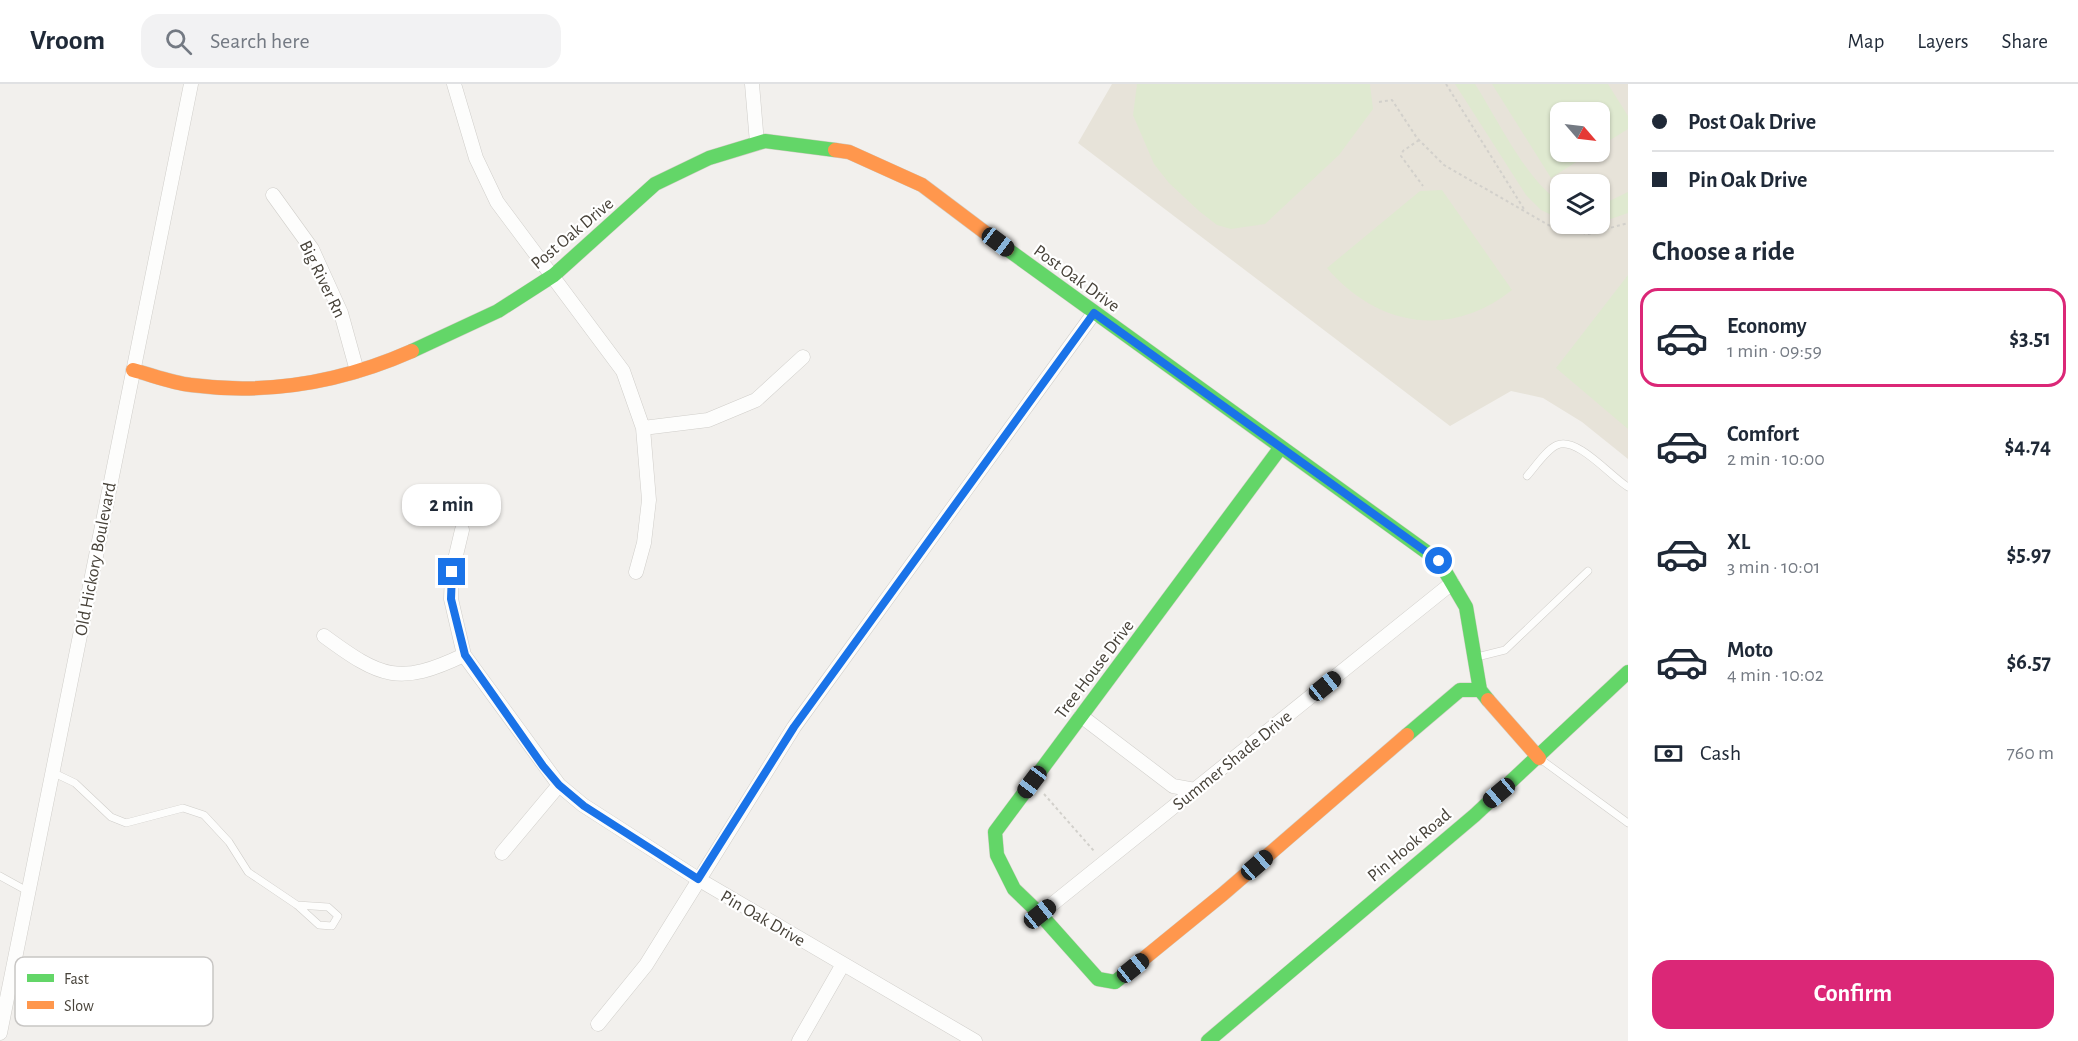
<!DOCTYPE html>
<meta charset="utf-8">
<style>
body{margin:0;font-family:"Alegreya Sans",sans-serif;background:#f2f2f3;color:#1f2937;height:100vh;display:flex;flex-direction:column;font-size:22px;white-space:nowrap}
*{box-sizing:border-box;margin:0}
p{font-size:20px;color:#747a83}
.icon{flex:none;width:33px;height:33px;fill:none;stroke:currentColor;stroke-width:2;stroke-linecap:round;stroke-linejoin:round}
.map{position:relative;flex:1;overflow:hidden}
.panel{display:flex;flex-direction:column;background:#fff;width:450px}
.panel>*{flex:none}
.banner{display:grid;align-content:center;height:132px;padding:0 24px;background:#fff}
.needle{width:39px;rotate:118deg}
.tools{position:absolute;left:1550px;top:18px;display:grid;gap:12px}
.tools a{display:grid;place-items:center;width:60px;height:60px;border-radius:12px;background:#fff;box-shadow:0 2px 4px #0004;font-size:30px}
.end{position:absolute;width:27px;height:27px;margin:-14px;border:8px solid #1a73e8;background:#fff;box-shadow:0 0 0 3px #fff}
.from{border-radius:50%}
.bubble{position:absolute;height:42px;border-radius:18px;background:#fff;box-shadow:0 2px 4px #0004;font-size:20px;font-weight:700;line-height:42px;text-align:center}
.car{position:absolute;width:18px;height:36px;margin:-18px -9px;border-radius:8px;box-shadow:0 0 4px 2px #0007;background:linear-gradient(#222 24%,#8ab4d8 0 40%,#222 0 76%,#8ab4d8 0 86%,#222 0)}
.banner b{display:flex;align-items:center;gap:21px;height:57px;font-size:22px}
.banner b+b{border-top:2px solid #e0e1e3}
.banner i{width:15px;height:15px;background:#1f2937}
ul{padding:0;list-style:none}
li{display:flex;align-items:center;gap:18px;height:99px;margin:0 12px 9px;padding:0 12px;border:3px solid transparent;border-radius:18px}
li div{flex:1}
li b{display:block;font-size:22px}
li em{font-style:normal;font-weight:700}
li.on{border-color:#db2777}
li>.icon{width:54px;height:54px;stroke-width:1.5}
h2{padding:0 24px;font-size:27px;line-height:72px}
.pay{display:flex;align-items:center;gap:15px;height:66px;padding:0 24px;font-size:22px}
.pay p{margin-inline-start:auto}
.primary-button{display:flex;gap:12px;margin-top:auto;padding:12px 24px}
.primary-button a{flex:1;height:69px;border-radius:18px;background:#db2777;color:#fff;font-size:24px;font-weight:700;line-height:69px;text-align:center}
header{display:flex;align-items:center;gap:36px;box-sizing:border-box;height:84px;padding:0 30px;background:#fff;border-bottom:2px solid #e0e1e3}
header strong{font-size:28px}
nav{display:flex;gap:33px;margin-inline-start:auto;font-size:21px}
.search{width:420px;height:54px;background:#f2f2f3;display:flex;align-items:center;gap:15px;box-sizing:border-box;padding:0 21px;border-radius:18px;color:#747a83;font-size:22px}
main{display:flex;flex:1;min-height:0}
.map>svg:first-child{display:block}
</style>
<header>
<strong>Vroom</strong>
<div class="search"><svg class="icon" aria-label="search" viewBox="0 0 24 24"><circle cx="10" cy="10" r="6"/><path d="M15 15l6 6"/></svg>Search here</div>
<nav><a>Map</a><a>Layers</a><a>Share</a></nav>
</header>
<main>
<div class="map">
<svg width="1628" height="957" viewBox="0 0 1628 957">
<rect width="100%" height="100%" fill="#f2f0ed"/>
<path fill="#e7e3d9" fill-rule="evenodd" d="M1112,0H1628V375L1582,338L1543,314L1511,307L1450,342L1078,59ZM1560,28H1599V68H1560ZM1560,100H1599V140H1560Z"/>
<path fill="#dfe9d0" d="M1137,0H1370L1373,25L1339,71L1265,140L1231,145L1217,141L1199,127L1169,99L1154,80L1133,31Z
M1455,0H1475C1495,31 1529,101 1560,117V135L1541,126L1526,111Z
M1492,0H1608L1628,32V45L1599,63V28H1560V68H1592L1551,94Z
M1442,106L1512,206C1451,255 1377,243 1327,184L1420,107Z
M1628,108V129L1599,139V122Z
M1628,191V345L1556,284Z"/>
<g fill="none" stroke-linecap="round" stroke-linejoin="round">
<defs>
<path id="lane" d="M1527,392C1535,383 1546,366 1557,361C1577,352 1611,393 1628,403
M1477,573L1505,566L1588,487
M1539,674L1628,739
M52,688L75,699L111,733L126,739L183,724L204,731L229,758L248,788L297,821L319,841L332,842L338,832L328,823L297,821
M0,792L29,808"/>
<path id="street" d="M454,0L476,74L497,118L623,287L643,344L649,416L644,459L636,488
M752,0L757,59
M273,111L312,165L341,229L357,287
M643,344L708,336L756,316L803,273
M462,446L452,488L451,515L464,571L559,701L583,721L698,795L975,957
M324,552C381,594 399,602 464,571
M1081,632L1173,702L1195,706
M502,769L559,701
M1040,830L1452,499
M598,940L646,881L794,643L1094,229
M0,949L191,0
M799,957L843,880"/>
<path id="fast" d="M1007,165L1439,477L1466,523L1480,606L1488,616
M412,267L498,227L554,191L655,100L709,74L765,57L835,66
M1407,651L1460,606H1480
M1131,885L1115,898L1098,895L1040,830L1014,805L997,771L995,748L1281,363
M1208,957L1475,731L1628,588"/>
<path id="slow" d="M835,66L849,68L922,101L1007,165
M133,286C152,291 172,299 191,301C267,311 342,298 412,267
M1488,616L1539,674
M1131,885L1223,810L1407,651"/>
</defs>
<use href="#lane" stroke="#d0ceca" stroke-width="8"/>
<use href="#street" stroke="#d0ceca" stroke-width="15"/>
<use href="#fast" stroke="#d0cdc4" stroke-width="15"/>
<use href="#slow" stroke="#d0cdc4" stroke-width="15"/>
<path stroke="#d2d0cb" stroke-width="2" stroke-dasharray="3 3" stroke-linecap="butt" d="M1446,0L1524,125
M1379,18L1392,16L1417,54L1444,81L1552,143L1588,150L1628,139
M1419,56L1403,67L1401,72L1423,102
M1044,710L1094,767"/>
<use href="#lane" stroke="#fdfdfc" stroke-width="7"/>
<use href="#street" stroke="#fdfdfc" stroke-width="14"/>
<use href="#fast" stroke="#63d668" stroke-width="14"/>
<use href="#slow" stroke="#ff974d" stroke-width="14"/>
</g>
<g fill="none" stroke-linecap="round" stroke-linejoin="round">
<path stroke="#1a73e8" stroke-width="8" d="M452,488L451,515L465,571L543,682L559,701L584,722L698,795L794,643L1094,229L1439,477"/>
</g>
<g text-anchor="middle" stroke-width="4.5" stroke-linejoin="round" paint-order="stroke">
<g font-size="18" fill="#474239" stroke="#fff">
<text transform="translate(572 149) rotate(-40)" y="6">Post Oak Drive</text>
<text transform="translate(1077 194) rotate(36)" y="6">Post Oak Drive</text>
<text transform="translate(323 195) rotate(64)" y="6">Big River Rn</text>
<text transform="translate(95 475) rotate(-79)" y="6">Old Hickory Boulevard</text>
<text transform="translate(1094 585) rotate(-53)" y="6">Tree House Drive</text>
<text transform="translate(1232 676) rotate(-39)" y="6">Summer Shade Drive</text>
<text transform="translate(1409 761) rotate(-40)" y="6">Pin Hook Road</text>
<text transform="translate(763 834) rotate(30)" y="6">Pin Oak Drive</text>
</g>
</g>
<rect x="15" y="873" width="198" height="69" rx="9" fill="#fff" stroke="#c8c6c4" stroke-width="1.5"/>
<rect x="27" y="890" width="27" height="8" fill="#63d668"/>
<rect x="27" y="917" width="27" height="8" fill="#ff974d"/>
<g font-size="16" fill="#474239">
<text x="64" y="900">Fast</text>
<text x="64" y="927">Slow</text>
</g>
</svg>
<div class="tools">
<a><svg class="needle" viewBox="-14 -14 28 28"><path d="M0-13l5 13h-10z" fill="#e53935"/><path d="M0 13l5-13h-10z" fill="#747a83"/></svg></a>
<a><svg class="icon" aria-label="layers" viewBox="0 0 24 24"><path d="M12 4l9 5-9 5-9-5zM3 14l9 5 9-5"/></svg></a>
</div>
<i class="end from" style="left:1439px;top:477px"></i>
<i class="end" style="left:452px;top:488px"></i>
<div class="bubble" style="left:402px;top:400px;width:99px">2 min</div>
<i class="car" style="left:998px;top:158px;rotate:127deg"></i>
<i class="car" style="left:1325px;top:602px;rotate:51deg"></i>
<i class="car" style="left:1032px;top:698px;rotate:217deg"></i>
<i class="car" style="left:1499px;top:709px;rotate:230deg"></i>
<i class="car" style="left:1257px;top:781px;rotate:49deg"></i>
<i class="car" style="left:1040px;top:830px;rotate:51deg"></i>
<i class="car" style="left:1133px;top:884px;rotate:51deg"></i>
</div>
<section class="panel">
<div class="banner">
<b><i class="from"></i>Post Oak Drive</b>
<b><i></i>Pin Oak Drive</b>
</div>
<h2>Choose a ride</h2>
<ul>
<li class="on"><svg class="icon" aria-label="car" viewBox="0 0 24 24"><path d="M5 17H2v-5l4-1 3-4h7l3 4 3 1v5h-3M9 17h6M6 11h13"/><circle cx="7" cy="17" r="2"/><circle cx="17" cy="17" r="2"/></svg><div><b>Economy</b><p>1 min · 09:59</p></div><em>$3.51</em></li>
<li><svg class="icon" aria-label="car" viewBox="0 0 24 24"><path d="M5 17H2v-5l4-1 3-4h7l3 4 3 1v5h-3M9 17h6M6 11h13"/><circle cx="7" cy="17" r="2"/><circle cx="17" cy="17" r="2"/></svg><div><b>Comfort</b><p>2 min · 10:00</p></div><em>$4.74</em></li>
<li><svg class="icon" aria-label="car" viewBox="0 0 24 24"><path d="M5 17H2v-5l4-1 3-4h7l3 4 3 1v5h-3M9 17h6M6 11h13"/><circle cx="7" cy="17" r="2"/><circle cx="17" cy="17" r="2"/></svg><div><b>XL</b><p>3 min · 10:01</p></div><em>$5.97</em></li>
<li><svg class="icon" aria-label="car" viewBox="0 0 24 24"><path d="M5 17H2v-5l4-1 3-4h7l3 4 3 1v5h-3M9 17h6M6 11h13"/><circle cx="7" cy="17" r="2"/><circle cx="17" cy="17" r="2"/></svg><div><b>Moto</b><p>4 min · 10:02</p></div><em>$6.57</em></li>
</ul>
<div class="pay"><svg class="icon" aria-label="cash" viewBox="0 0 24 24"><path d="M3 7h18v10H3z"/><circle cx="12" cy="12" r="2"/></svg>Cash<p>760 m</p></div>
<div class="primary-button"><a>Confirm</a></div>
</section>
</main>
